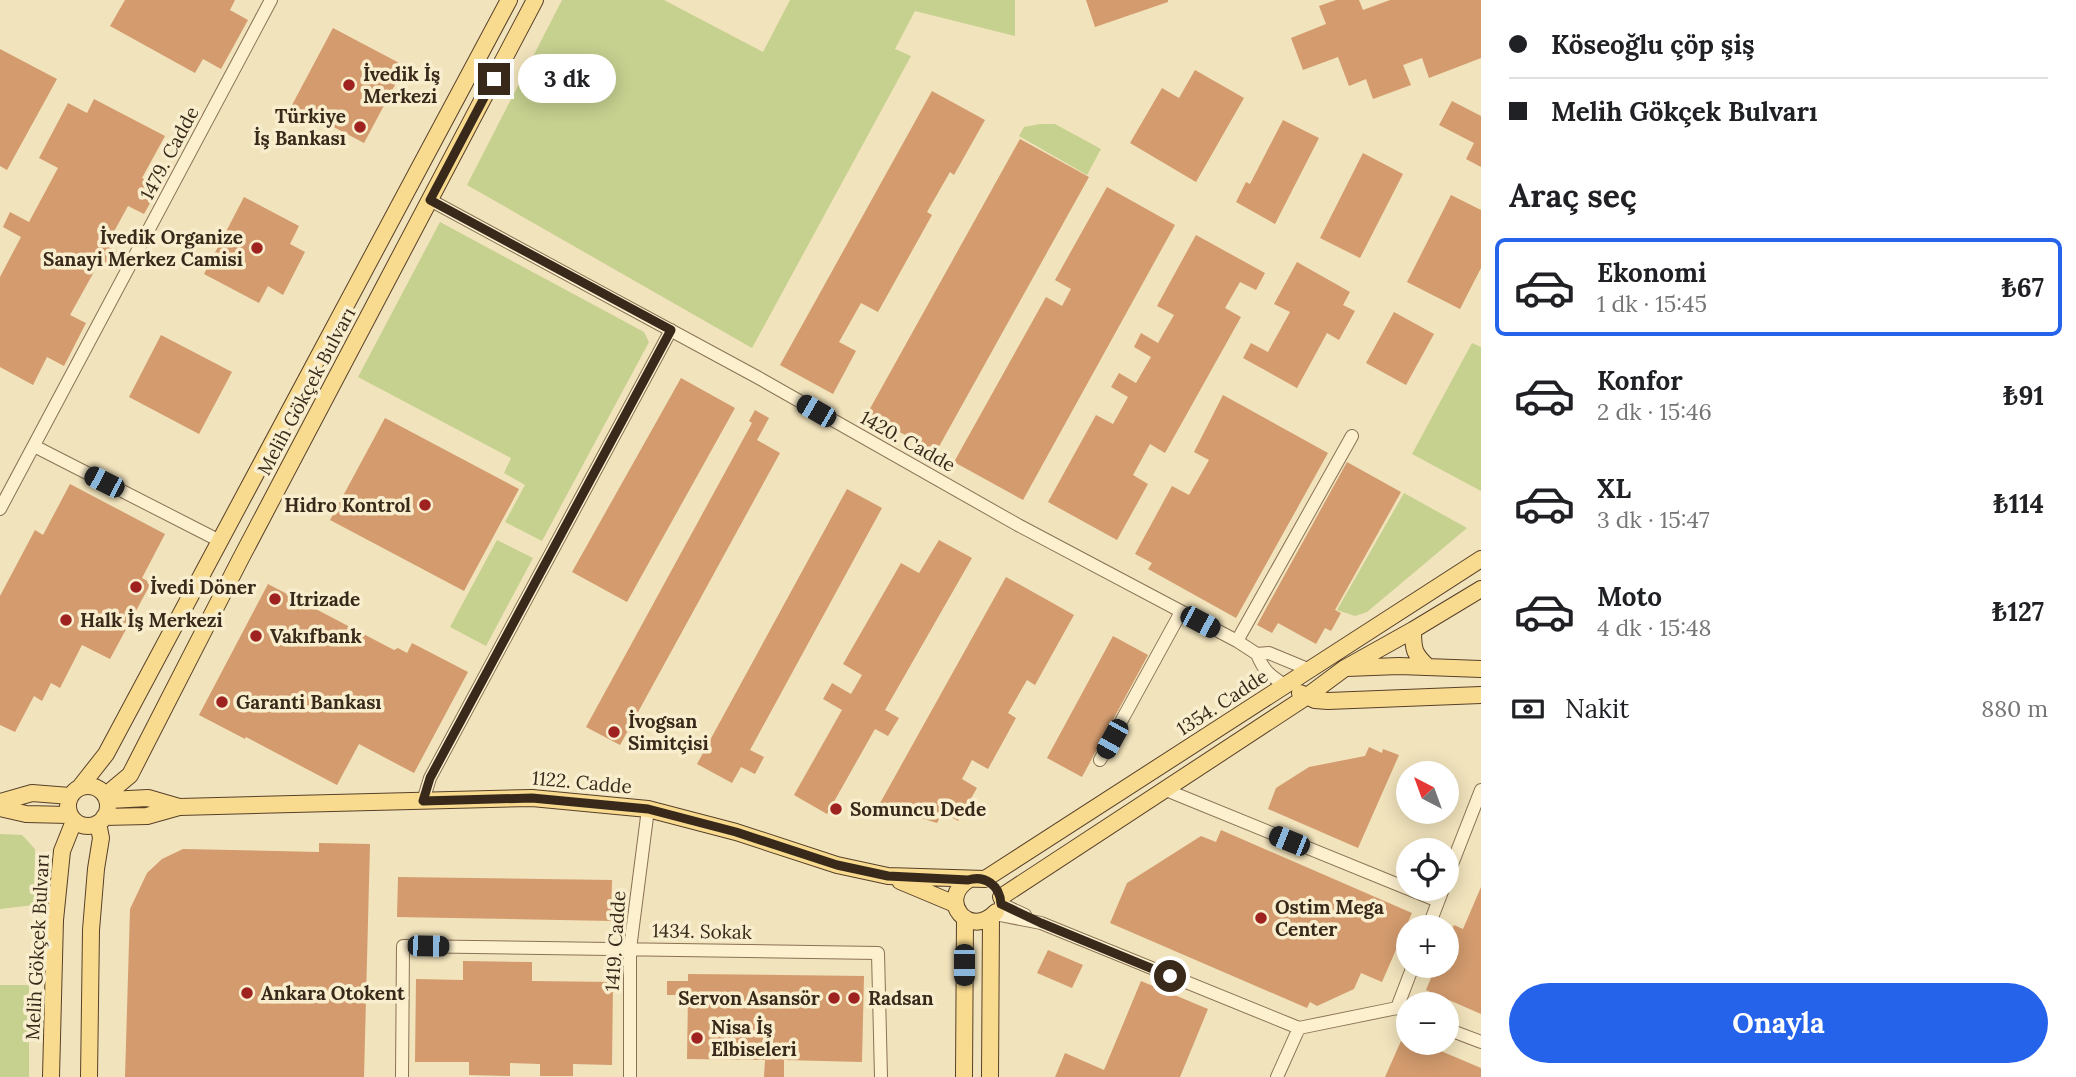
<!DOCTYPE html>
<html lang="tr">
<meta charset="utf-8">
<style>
body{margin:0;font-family:Lora,serif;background:#f6f6f6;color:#202124;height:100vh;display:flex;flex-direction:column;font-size:26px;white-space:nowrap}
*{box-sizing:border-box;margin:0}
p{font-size:23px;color:#757577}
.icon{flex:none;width:38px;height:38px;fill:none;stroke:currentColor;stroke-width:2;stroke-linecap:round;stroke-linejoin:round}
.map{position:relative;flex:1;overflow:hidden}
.side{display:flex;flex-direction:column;background:#fff;width:595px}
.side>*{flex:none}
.top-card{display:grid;align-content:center;height:154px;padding:0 28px;background:#fff}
.needle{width:46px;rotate:319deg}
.buttons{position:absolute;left:1396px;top:761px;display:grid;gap:14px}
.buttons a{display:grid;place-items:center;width:63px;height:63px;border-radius:50%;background:#fff;box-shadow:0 4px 18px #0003;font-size:35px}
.end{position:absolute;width:32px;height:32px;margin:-16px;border:9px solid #38291a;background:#fff;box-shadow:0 0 0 4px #fff}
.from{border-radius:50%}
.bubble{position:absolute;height:49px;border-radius:24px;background:#fff;box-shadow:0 4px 18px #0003;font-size:23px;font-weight:700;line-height:49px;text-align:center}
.car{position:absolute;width:21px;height:42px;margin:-21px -10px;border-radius:9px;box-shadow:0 0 5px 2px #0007;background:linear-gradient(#222 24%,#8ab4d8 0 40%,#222 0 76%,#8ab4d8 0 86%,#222 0)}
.top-card b{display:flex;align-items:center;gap:24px;height:66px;font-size:26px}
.top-card b+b{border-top:2px solid #e0e0e0}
.top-card i{width:18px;height:18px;background:#202124}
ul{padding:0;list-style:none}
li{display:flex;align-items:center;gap:21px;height:98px;margin:0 14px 10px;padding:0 14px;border:4px solid transparent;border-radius:10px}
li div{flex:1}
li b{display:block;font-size:26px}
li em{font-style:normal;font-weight:700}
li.on{border-color:#2563eb}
li>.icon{width:63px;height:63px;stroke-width:1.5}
h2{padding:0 28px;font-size:32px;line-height:84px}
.pay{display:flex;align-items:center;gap:18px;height:77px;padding:0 28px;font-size:26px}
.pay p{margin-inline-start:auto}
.button{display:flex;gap:14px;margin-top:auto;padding:14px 28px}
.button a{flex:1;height:80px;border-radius:42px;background:#2563eb;color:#fff;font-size:28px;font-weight:700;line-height:80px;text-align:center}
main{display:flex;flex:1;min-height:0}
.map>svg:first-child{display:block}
</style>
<main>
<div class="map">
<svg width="1481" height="1077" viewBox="0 0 1481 1077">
<rect width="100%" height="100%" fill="#f1e3bc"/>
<path fill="#c6d08f" d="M562,0H664L763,52L790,0H1015V36L915,11L895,49L911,56L752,348L467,185Z
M1040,124H1055L1101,149L1087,175L1019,136L1024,127Z
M440,222L644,332L649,342L542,541L505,522L525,485L504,473L511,458L358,377Z
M1472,343L1481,347V491L1412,454Z
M1404,493L1467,528L1367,612L1355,616L1337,610Z
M497,540L533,558L486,646L450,627Z
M0,834L22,835L35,849L34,905L0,909Z
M0,985H29V1077H0Z"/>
<path fill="#d39b6e" d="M125,0H235L230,10L248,20L221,69L203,59L195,73L110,26Z
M1086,0H1168V2L1095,27Z
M1336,0H1359L1363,10L1390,0H1481V58L1429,78L1422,58L1403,65L1411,85L1373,99L1366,79L1349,86L1338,57L1303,70L1291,38L1326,24L1319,6Z
M333,28L405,66L364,143L292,105Z
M0,49L57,79L7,170L0,166Z
M1195,70L1244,98L1196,182L1130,143L1162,88L1179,98Z
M932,91L985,120L954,175L950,172L927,212L932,215L878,312L861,303L839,342L856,351L833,394L780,365Z
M94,99L165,136L142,178L159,187L144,214L128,206L106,246L123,254L115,269L100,261L70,315L86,323L64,366L47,357L33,385L0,367V277L21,237L3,227L10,212L29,222L58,168L39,158L68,103L87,113Z
M1452,101L1481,116V167L1466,159L1474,143L1439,125Z
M1283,120L1319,138L1275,224L1236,202L1246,182L1250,184Z
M1020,139L1089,177L936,452L867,414Z
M1363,153L1403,174L1360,258L1320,238Z
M1107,187L1175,225L1023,500L954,462L1046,297L1062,306L1071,289L1055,280Z
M1451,195L1481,210V268L1460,309L1407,282Z
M244,197L299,226L290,244L305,252L283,295L268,286L259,303L204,274Z
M1196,235L1265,273L1256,290L1240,282L1225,308L1241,317L1165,453L1150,444L1133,475L1148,484L1117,540L1048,502L1096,415L1113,424L1128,397L1111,387L1119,373L1136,383L1151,357L1134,347L1141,333L1158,343L1174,315L1157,306Z
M1297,262L1350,292L1343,305L1355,311L1339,340L1327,333L1297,388L1243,358L1251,343L1268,352L1290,312L1274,304Z
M1394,312L1434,334L1406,385L1366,363Z
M161,335L232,372L199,434L129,397Z
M681,378L735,408L627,602L572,572Z
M1223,395L1328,453L1236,618L1148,569L1152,563L1135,554L1172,486L1189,495L1209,460L1194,452Z
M755,410L769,418L757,440L780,453L620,745L586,727L752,423L749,421Z
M385,418L519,489L464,591L330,520Z
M1347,462L1401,492L1335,610L1341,613L1331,631L1325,628L1316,644L1278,623L1272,633L1257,625Z
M70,484L165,534L142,578L151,583L110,659L82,645L60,688L51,683L42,701L34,696L15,732L0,725V596L35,530L43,535Z
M847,489L882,508L750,750L764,757L755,774L741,767L732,783L697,764Z
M939,540L972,558L885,710L899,718L888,736L875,729L827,814L794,795L842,710L823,699L832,683L851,694L862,675L843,664L901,563L919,573Z
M1006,577L1074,615L1035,685L1027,680L1008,713L1016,718L988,769L972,760L962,779L977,788L958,821L943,812L937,823L879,805Z
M268,584L394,650L398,648L407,653L412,643L468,672L414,773L359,744L337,785L246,737L245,739L199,715Z
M1113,636L1148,655L1082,777L1047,758Z
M1369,747L1382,753L1383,749L1399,755L1358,848L1268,809L1276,788L1309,767L1365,756Z
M1221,830L1412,913L1382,982L1361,973L1354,989L1317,1006L1310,1002L1307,1008L1110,923L1127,883L1201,836L1216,842Z
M319,843L370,844L364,1077H125L130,909L147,873L162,859L183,849L319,852Z
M398,877L612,880L611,921L397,917Z
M1481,887V1014L1426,990L1436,966H1447V941L1454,925L1463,929Z
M1048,950L1083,965L1072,988L1037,973Z
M463,961L532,962V981L613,982L612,1065L573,1064V1076H540V1064L510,1063V1076L469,1075V1062H415L416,979L463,980Z
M688,974L864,976L862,1062L784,1060V1077H764L765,1060L687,1059L688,995H667V981H688Z
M1141,981L1208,1009L1180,1077H1055L1065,1053L1104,1070Z
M1409,1023V1043H1422L1481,1068V1077H1385Z"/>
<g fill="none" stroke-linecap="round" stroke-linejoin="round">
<defs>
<path id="minor" d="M430,200L757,377L1018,525L1237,641L1257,654L1269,653L1310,670
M34,446L220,541
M0,509L271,0
M1237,641L1352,436
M1257,654C1264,672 1271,676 1286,686
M1100,760L1181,612
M1166,790L1438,901
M423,801L430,778L671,330
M1447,877L1481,790
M1001,904L1025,915
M995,914L1041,923L1299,1028L1397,1008L1409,1013
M1428,928L1443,889
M1397,1008L1413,966
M1447,1029L1481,1042
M402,1077L403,946L878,953L881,1077
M630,1077V949L648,809
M1277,1077L1299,1028"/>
<path id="major" d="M1413,630C1413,650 1414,654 1428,667
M1347,668L1399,666L1481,669
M1300,693L1315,700L1328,701L1481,695
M68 806a20 20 0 1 1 40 0a20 20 0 1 1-40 0Z
M80,787L106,754L509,0
M106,795L130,775L241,558L535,0
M109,800L148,798L179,807
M0,802L32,793L70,796
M0,808L26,814L69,815
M104,817L147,816L179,807L532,798L648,809L736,832L837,865L888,876L985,879L1481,559
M968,880C937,900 969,940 996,912
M900,881L955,904
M1001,897L1306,697L1345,668L1413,630L1481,589
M51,1077L55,920L62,851L74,821
M89,1077L91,930L96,869L101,838L98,823
M964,1077L965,918
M990,1077L991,917"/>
</defs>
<use href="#minor" stroke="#8a7254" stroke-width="14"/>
<use href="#major" stroke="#574029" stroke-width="18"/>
<use href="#minor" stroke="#fcf0cf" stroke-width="12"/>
<use href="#major" stroke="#f9db8f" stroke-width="16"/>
</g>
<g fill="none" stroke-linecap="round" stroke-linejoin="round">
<path stroke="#38291a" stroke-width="9" d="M494,79L430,200L671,330L430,778L423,801L532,798L648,809L736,832L837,865L888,876L968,880C985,875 1000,885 1001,904L1041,923L1170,976"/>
</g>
<g fill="#9e221f" stroke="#f8edcc" stroke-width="2.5">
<circle cx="349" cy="85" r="7"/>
<circle cx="360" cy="127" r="7"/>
<circle cx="257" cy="248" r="7"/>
<circle cx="425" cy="505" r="7"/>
<circle cx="136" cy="587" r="7"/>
<circle cx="275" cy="599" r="7"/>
<circle cx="66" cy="620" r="7"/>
<circle cx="256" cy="636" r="7"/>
<circle cx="222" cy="702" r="7"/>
<circle cx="614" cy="732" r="7"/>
<circle cx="836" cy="809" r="7"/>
<circle cx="1261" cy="918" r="7"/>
<circle cx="247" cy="993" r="7"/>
<circle cx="834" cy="998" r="7"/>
<circle cx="854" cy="998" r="7"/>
<circle cx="697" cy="1038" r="7"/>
</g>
<g text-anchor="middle" stroke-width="7" stroke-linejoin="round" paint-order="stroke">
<g font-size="19" font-weight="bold" fill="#38291a" stroke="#f8edcc" text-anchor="start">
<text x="363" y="81">İvedik İş<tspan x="363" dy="22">Merkezi</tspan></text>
<text x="346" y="123" text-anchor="end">Türkiye<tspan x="346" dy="22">İş Bankası</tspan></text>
<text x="243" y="244" text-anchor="end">İvedik Organize<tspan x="243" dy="22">Sanayi Merkez Camisi</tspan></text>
<text x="411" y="512" text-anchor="end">Hidro Kontrol</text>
<text x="150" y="594">İvedi Döner</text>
<text x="289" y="606">Itrizade</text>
<text x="80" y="627">Halk İş Merkezi</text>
<text x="270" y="643">Vakıfbank</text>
<text x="236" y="709">Garanti Bankası</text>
<text x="628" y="728">İvogsan<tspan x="628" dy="22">Simitçisi</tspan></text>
<text x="850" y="816">Somuncu Dede</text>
<text x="1275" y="914">Ostim Mega<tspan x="1275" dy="22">Center</tspan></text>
<text x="261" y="1000">Ankara Otokent</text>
<text x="820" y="1005" text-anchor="end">Servon Asansör</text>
<text x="868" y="1005">Radsan</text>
<text x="711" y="1034">Nisa İş<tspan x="711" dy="22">Elbiseleri</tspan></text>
</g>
<g font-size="19" fill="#38291a" stroke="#f8edcc">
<text transform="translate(169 153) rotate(-62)" y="7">1479. Cadde</text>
<text transform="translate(306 391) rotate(-62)" y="7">Melih Gökçek Bulvarı</text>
<text transform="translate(908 441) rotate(29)" y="7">1420. Cadde</text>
<text transform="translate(1222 702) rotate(-33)" y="7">1354. Cadde</text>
<text transform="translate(582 782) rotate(5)" y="7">1122. Cadde</text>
<text transform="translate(702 931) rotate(1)" y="7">1434. Sokak</text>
<text transform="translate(615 941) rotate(-86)" y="7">1419. Cadde</text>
<text transform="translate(37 947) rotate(-87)" y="7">Melih Gökçek Bulvarı</text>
</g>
</g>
</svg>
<div class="buttons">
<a><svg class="needle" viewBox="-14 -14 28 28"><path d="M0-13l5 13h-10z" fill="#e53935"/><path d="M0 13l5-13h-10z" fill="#757577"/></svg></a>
<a><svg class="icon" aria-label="locate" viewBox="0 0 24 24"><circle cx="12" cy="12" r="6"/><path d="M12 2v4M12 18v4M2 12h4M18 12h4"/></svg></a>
<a>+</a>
<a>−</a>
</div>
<i class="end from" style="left:1170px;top:976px"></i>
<i class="end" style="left:494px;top:79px"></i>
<div class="bubble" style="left:518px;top:54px;width:98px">3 dk</div>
<i class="car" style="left:816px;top:411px;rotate:300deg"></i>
<i class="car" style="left:104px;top:482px;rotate:297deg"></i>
<i class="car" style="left:1200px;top:622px;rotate:118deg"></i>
<i class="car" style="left:1112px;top:739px;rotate:209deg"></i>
<i class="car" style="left:1289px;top:841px;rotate:292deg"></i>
<i class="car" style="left:428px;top:946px;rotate:91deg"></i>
<i class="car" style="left:964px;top:965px;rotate:180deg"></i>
</div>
<section class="side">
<div class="top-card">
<b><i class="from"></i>Köseoğlu çöp şiş</b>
<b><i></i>Melih Gökçek Bulvarı</b>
</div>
<h2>Araç seç</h2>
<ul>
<li class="on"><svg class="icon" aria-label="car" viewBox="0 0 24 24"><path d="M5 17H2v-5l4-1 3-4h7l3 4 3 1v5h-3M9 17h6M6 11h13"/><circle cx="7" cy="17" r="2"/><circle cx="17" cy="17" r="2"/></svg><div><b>Ekonomi</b><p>1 dk · 15:45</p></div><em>₺67</em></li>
<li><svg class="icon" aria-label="car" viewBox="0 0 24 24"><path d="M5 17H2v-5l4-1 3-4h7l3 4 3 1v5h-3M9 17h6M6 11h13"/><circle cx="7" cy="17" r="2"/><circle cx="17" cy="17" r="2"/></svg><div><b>Konfor</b><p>2 dk · 15:46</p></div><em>₺91</em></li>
<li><svg class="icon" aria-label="car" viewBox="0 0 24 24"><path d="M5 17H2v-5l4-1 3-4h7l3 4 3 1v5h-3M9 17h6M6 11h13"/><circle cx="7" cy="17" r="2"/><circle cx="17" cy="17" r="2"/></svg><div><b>XL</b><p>3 dk · 15:47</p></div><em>₺114</em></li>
<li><svg class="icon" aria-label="car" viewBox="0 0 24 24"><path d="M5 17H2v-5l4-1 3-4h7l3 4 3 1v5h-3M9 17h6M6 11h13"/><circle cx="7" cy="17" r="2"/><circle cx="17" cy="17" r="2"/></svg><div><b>Moto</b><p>4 dk · 15:48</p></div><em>₺127</em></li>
</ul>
<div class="pay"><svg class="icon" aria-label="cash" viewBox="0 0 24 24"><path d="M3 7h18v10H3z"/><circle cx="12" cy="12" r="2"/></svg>Nakit<p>880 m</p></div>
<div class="button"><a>Onayla</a></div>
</section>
</main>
